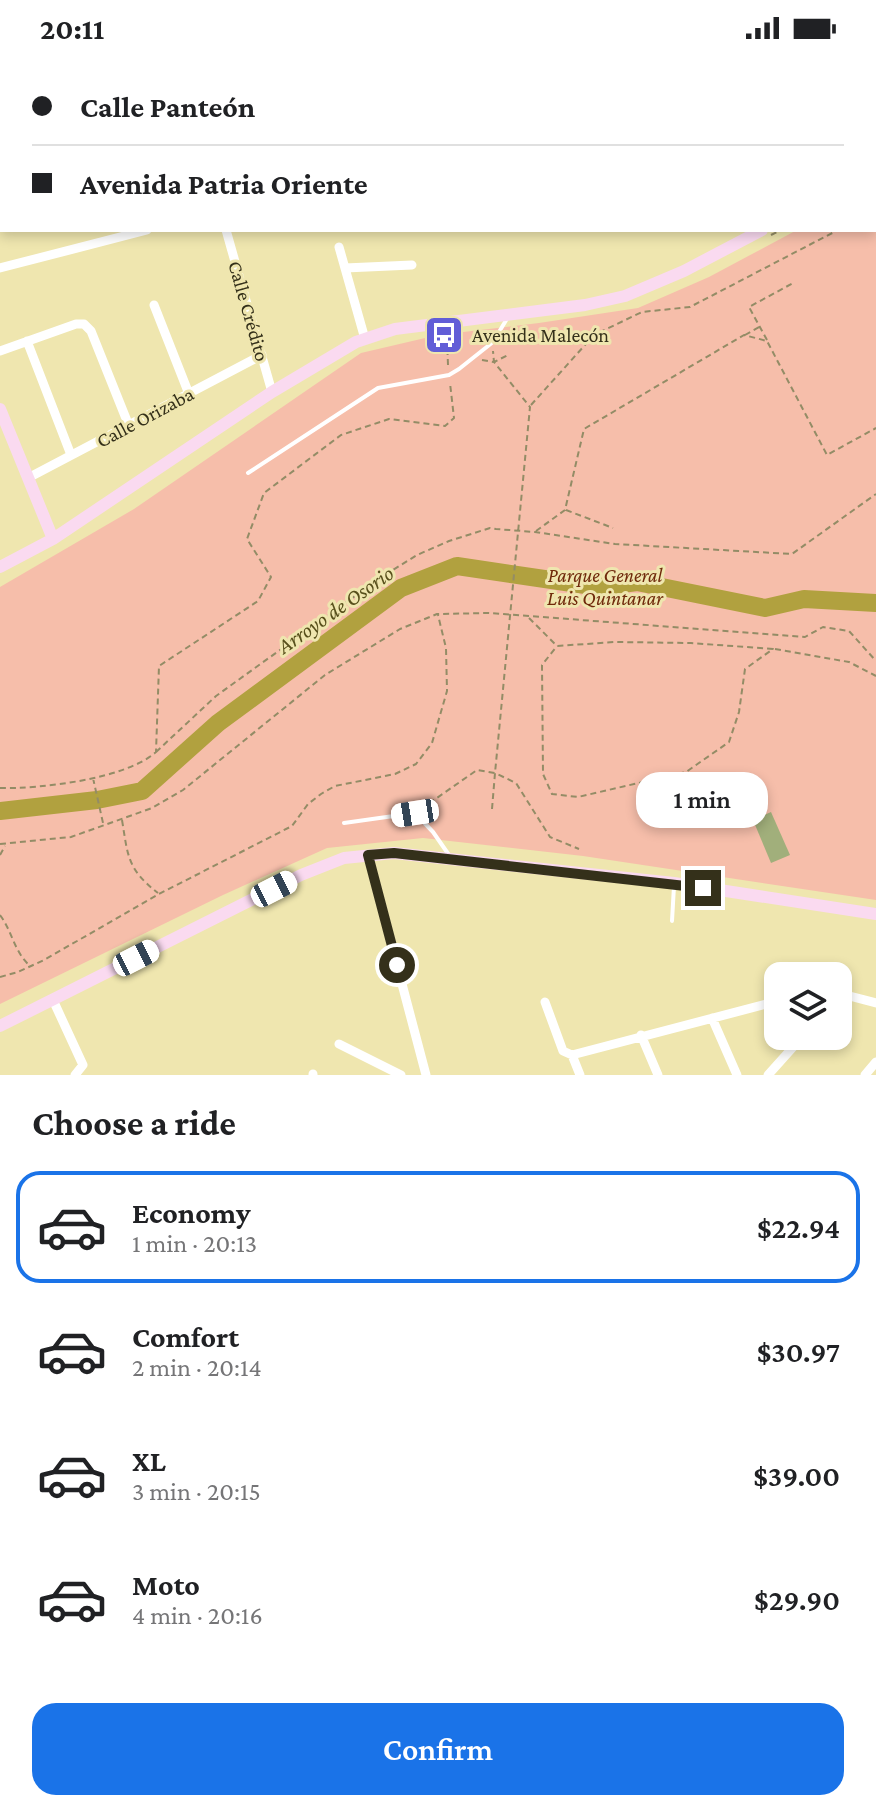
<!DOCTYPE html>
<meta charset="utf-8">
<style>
body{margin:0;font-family:"Crimson Pro",serif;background:#f2f2f2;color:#202124;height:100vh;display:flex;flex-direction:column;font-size:30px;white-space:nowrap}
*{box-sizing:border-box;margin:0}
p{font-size:26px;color:#757577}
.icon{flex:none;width:44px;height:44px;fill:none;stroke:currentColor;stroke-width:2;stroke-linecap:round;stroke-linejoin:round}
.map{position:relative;height:1019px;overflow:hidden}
.panel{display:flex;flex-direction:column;background:#fff;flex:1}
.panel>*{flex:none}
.banner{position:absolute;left:0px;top:0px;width:876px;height:176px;box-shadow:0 4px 12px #0003;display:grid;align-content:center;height:176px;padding:0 32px;background:#fff}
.buttons{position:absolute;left:764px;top:906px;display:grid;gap:16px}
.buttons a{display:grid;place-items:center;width:88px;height:88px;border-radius:16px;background:#fff;box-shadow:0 4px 12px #0003;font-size:40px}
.end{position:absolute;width:36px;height:36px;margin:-18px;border:10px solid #34301a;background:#fff;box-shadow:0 0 0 4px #fff}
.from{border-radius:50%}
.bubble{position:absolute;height:56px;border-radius:24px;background:#fff;box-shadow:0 4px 12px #0003;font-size:26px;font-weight:600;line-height:56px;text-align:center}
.car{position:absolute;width:24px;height:48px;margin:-24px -12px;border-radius:10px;box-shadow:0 0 6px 2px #0007;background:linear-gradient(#fff 24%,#345 0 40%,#fff 0 76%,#345 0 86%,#fff 0)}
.banner b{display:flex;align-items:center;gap:28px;height:76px;font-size:30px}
.banner b+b{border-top:2px solid #e0e0e0}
.banner i{width:20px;height:20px;background:#202124}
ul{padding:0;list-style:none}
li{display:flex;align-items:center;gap:24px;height:112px;margin:0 16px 12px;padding:0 16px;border:4px solid transparent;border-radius:24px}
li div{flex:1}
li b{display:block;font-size:30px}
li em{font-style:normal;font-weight:600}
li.active{border-color:#1a73e8}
li>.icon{width:72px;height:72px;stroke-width:1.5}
h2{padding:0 32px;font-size:36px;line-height:96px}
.primary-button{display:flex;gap:16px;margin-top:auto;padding:16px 32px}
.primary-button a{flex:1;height:92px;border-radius:24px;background:#1a73e8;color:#fff;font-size:32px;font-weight:600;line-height:92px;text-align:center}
.status{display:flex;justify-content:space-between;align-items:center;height:56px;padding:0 40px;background:#fff;direction:ltr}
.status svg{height:22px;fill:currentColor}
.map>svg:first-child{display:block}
</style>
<div class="status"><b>20:11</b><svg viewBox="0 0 49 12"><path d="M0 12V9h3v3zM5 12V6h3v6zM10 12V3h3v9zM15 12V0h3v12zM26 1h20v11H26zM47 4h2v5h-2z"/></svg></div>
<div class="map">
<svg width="876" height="1019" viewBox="0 0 876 1019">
<rect width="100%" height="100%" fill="#efe6af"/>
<path fill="#f6beaa" d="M876,131V844L583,800L423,782L327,792L223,839L0,948V531L134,453L361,297L438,279L539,267L638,252L709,221L797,174H874V132Z"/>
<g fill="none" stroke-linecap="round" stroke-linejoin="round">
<path stroke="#b1a13f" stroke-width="18" d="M0,755L97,744L142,735L218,667L401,532L457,510L599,531L637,526L765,552L804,543L876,547"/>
</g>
<path fill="#a1af7b" d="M771,756L790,799L771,807L753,764Z"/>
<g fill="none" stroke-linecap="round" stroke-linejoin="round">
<path stroke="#938c66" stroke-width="2" stroke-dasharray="6 4" stroke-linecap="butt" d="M874,155L876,154
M771,179L781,174
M745,279L759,271
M447,283L448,309
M767,284L749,251L795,226
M482,304L494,306L508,299
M531,349L594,279L642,256L690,251L838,174
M566,454L613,472
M536,475L565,454L584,373L744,279L767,285L827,399L876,372
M529,562L557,590L615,586L691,587L773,593L745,613L739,656L729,686L686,716L578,741L552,738L543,718L542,609L557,590
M775,593L849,606L876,620
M156,696L216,640L380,522L417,499L449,485L490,472L496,473L535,476L615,488L792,498L876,438
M93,722L103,767
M0,732C40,733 126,723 156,696L159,610L258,545L271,521L247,483L264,437L341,379L389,363L445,370L454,362L450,327
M421,753L477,714L495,717L530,351L494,306L493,295
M492,753L495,717L516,727L550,781L579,793
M122,764C128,800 127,813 158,837
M0,788L71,781L152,752L183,734L325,619L400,573L437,558L489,557L805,581L823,571L849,575L876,605
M0,799L5,790
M0,859C12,875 14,895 29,909
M0,921L18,916L44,904L159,838L292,770L308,748L321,738L335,730L395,718L416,708L432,687L447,635L446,592L438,559"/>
<path stroke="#fff" stroke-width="4" d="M248,417L378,332L449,319L459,313L493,286L508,261
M344,767L415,757L433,776L449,799
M672,865L674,830"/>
<path stroke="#fff" stroke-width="9" d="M174,0L175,2
M433,0L434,2
M704,0L705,2
M782,0L783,2
M864,0V2
M218,2L225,0
M476,2L483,0
M874,34L876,41
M0,70L2,69
M0,143L2,142
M226,174L272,336
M339,191L365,283
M0,212L147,174
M345,212L412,209
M154,249L189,338
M27,285L71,399
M0,295L76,268H84L91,275L129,370
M28,422L262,299
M368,799L426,1019
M838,937L876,947
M53,944L83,1009L75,1019
M545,946L563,995L572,999L580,1019
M712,962L737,1019
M641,979L658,1019
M339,988L401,1019
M572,999L778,945
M313,1018V1019
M768,1019L803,980
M865,1019L876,1006"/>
<path stroke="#fadaf0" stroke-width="12" d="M874,115L876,114
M0,353L53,483
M0,511L53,483L272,336L356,286L395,273L585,249L625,240L684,215L762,174
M0,970L301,819L344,802L394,797L674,827L876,858"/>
</g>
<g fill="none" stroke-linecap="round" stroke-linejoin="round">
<path stroke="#34301a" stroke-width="10" d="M397,909L368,799L394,797L703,832"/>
</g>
<defs>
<symbol id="bus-square" viewBox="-11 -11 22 22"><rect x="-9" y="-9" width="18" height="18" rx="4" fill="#625ed7" stroke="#efe6af"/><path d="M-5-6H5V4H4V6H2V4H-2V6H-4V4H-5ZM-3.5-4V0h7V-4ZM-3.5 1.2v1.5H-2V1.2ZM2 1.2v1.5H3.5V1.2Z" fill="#fff"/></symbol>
</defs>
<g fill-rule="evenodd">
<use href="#bus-square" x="422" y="257" width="44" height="44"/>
</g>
<g text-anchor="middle" stroke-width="6" stroke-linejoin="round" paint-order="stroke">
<g font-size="20" fill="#34301a" stroke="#efe6af">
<text transform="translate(249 255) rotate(74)" y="7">Calle Crédito</text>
<text transform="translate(145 361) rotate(-28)" y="7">Calle Orizaba</text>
</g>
<g font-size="20" fill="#34301a" stroke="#efe6af" text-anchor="start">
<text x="472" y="286">Avenida Malecón</text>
</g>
<g font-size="20" font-style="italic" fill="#6f290b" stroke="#efe6af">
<text x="605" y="526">Parque General<tspan x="605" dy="23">Luis Quintanar</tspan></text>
</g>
<g font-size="22" font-style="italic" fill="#574f1b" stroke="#efe6af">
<text transform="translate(335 553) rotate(-35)" y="8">Arroyo de Osorio</text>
</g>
</g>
</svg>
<div class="buttons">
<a><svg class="icon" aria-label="layers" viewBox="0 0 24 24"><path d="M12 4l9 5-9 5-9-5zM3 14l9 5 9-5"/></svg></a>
</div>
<i class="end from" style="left:397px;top:909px"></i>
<i class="end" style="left:703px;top:832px"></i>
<div class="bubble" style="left:636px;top:716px;width:132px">1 min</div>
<i class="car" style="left:415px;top:757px;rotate:261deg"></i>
<i class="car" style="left:274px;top:833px;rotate:63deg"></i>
<i class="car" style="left:136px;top:902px;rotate:63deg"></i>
<div class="banner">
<b><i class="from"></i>Calle Panteón</b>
<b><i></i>Avenida Patria Oriente</b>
</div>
</div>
<section class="panel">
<h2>Choose a ride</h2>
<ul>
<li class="active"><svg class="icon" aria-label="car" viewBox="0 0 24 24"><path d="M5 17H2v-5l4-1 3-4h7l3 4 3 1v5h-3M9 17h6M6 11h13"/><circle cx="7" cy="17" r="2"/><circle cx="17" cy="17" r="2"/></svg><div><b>Economy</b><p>1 min · 20:13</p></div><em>$22.94</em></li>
<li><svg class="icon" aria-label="car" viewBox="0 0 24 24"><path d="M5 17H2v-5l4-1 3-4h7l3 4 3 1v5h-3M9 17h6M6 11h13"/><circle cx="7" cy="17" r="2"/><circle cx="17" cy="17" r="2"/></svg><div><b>Comfort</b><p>2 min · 20:14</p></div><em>$30.97</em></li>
<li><svg class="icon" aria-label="car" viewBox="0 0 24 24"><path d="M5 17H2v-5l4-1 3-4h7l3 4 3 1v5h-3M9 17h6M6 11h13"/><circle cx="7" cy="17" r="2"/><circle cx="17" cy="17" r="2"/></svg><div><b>XL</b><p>3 min · 20:15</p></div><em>$39.00</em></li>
<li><svg class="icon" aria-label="car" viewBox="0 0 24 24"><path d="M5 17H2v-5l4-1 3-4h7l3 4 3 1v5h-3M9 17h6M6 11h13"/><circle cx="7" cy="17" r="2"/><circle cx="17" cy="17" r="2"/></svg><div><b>Moto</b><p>4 min · 20:16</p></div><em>$29.90</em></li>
</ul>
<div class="primary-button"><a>Confirm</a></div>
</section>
